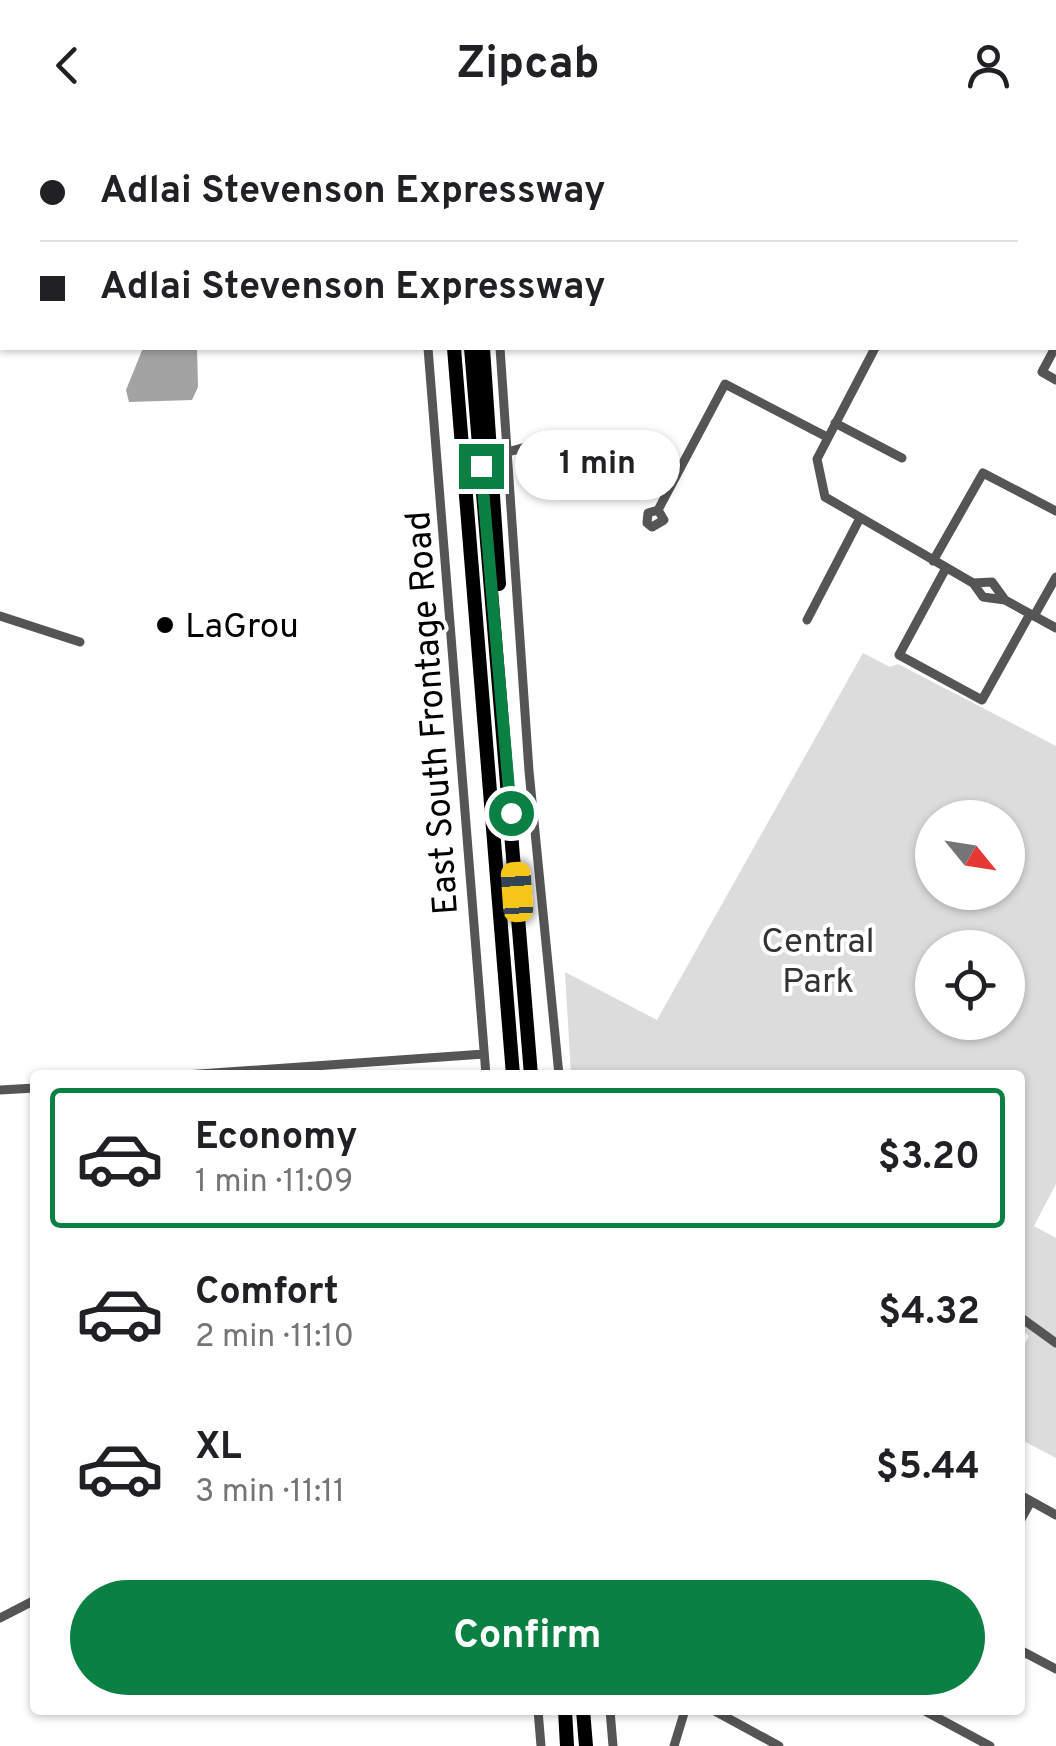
<!DOCTYPE html>
<meta charset="utf-8">
<style>
body{margin:0;font-family:Overpass,sans-serif;background:#f2f2f2;color:#202124;height:100vh;display:flex;flex-direction:column;font-size:38px;white-space:nowrap}
*{box-sizing:border-box;margin:0}
p{font-size:32px;color:#757577}
.icon{flex:none;width:55px;height:55px;fill:none;stroke:currentColor;stroke-width:2;stroke-linecap:round;stroke-linejoin:round}
.map{position:relative;flex:1;overflow:hidden}
.side{position:absolute;left:30px;top:940px;width:995px;height:645px;display:flex;flex-direction:column;background:#fff;border-radius:10px;box-shadow:0 2px 8px #0004}
.side>*{flex:none}
.banner{position:absolute;left:0px;top:0px;width:1058px;height:220px;box-shadow:0 2px 8px #0004;display:grid;align-content:center;height:220px;padding:0 40px;background:#fff}
.needle{width:65px;rotate:120deg}
.controls{position:absolute;left:915px;top:670px;display:grid;gap:20px}
.controls a{display:grid;place-items:center;width:110px;height:110px;border-radius:50%;background:#fff;box-shadow:0 2px 8px #0004;font-size:50px}
.end{position:absolute;width:45px;height:45px;margin:-22px;border:12px solid #0b8043;background:#fff;box-shadow:0 0 0 5px #fff}
.from{border-radius:50%}
.bubble{position:absolute;height:70px;border-radius:35px;background:#fff;box-shadow:0 2px 8px #0004;font-size:32px;font-weight:700;line-height:70px;text-align:center}
.car{position:absolute;width:30px;height:60px;margin:-30px -15px;border-radius:12px;box-shadow:0 0 8px 2px #0007;background:linear-gradient(#f5c518 24%,#345 0 40%,#f5c518 0 76%,#345 0 86%,#f5c518 0)}
.banner b{display:flex;align-items:center;gap:35px;height:95px;font-size:38px}
.banner b+b{border-top:2px solid #e0e0e0}
.banner i{width:25px;height:25px;background:#202124}
ul{padding:18px 0 0;list-style:none}
li{display:flex;align-items:center;gap:30px;height:140px;margin:0 20px 15px;padding:0 20px;border:5px solid transparent;border-radius:10px}
li div{flex:1}
li b{display:block;font-size:38px}
li em{font-style:normal;font-weight:700}
li.active{border-color:#0b8043}
li>.icon{width:90px;height:90px;stroke-width:1.5}
.button{display:flex;gap:20px;margin-top:auto;padding:20px 40px}
.button a{flex:1;height:115px;border-radius:60px;background:#0b8043;color:#fff;font-size:40px;font-weight:700;line-height:115px;text-align:center}
header{display:flex;justify-content:space-between;align-items:center;height:130px;padding:0 40px;background:#fff;font-size:45px;font-weight:700}
.map>svg:first-child{display:block}
</style>
<header><svg class="icon" aria-label="back" viewBox="0 0 24 24"><path d="M15 5l-7 7 7 7"/></svg>Zipcab<svg class="icon" aria-label="person" viewBox="0 0 24 24"><circle cx="12" cy="8" r="4"/><path d="M4 21q1-7 8-7t8 7"/></svg></header>
<div class="map">
<svg width="1056" height="1616" viewBox="0 0 1056 1616">
<rect width="100%" height="100%" fill="#fff"/>
<path fill="#dcdcdc" fill-rule="evenodd" d="M863,523L890,537L898,534L1056,616V1054L1034,1096L1056,1108V1328L1020,1309V1222L1029,1206L1020,1198V945H571L565,842L657,890ZM932,688H1008V762H932ZM932,818H1008V892H932Z"/>
<path fill="#a3a3a3" d="M143,218H197L198,257L192,270L129,272L126,260Z"/>
<g fill="none" stroke-linecap="round" stroke-linejoin="round">
<path stroke="#555" stroke-width="9" d="M376,0L377,2
M522,2L524,0
M0,34L2,35
M1055,125L1056,123
M1056,216L1042,242L1056,250
M428,218L486,945
M500,218L529,641L559,945
M875,218L817,329L825,367L973,453L983,467L1005,470L1056,498
M835,293L902,328
M507,322C537,316 592,291 614,318
M658,380L664,390L652,397L647,393L648,383L658,380L725,254L827,307
M933,431L983,343L1056,381
M946,438L899,525L982,570L1030,484
M973,453L992,452L1005,470
M0,486L80,512
M1034,486L1056,447
M807,490L859,390
M185,945L484,924
M0,960L35,958
M1020,1187L1056,1213
M1020,1365L1056,1385
M1020,1391L1031,1371
M0,1488L35,1470
M1020,1520L1056,1539
M538,1580L541,1616
M610,1580L613,1616
M713,1580L779,1616
M923,1580L990,1616
M674,1616L685,1580"/>
<path stroke="#000" stroke-width="11" d="M800,0L805,2
M843,0L848,2
M1055,114H1056
M1055,137H1056"/>
<path stroke="#000" stroke-width="14" d="M406,0L407,2
M437,0L438,2
M454,0V2
M479,2V0
M454,218L513,945
M471,218L531,945
M483,218L499,454
M565,1580L567,1616
M583,1580L586,1616"/>
</g>
<g fill="none" stroke-linecap="round" stroke-linejoin="round">
<path stroke="#0b8043" stroke-width="12" d="M481,336L511,683"/>
</g>
<circle fill="#000" stroke="#fff" stroke-width="4" cx="165" cy="495" r="10"/>
<g text-anchor="middle" stroke-width="8" stroke-linejoin="round" paint-order="stroke">
<g font-size="35" fill="#000" stroke="#fff" text-anchor="start">
<text x="185" y="507">LaGrou</text>
</g>
<g font-size="35" fill="#000" stroke="#fff">
<text transform="translate(431 583) rotate(-94)" y="12">East South Frontage Road</text>
</g>
<g font-size="35" fill="#333" stroke="#fff">
<text x="818" y="822">Central<tspan x="818" dy="40">Park</tspan></text>
</g>
</g>
</svg>
<div class="controls">
<a><svg class="needle" viewBox="-14 -14 28 28"><path d="M0-13l5 13h-10z" fill="#e53935"/><path d="M0 13l5-13h-10z" fill="#757577"/></svg></a>
<a><svg class="icon" aria-label="locate" viewBox="0 0 24 24"><circle cx="12" cy="12" r="6"/><path d="M12 2v4M12 18v4M2 12h4M18 12h4"/></svg></a>
</div>
<i class="end from" style="left:511px;top:683px"></i>
<i class="end" style="left:481px;top:336px"></i>
<div class="bubble" style="left:515px;top:300px;width:165px">1 min</div>
<i class="car" style="left:517px;top:762px;rotate:356deg"></i>
<div class="banner">
<b><i class="from"></i>Adlai Stevenson Expressway</b>
<b><i></i>Adlai Stevenson Expressway</b>
</div>
<section class="side">
<ul>
<li class="active"><svg class="icon" aria-label="car" viewBox="0 0 24 24"><path d="M5 17H2v-5l4-1 3-4h7l3 4 3 1v5h-3M9 17h6M6 11h13"/><circle cx="7" cy="17" r="2"/><circle cx="17" cy="17" r="2"/></svg><div><b>Economy</b><p>1 min · 11:09</p></div><em>$3.20</em></li>
<li><svg class="icon" aria-label="car" viewBox="0 0 24 24"><path d="M5 17H2v-5l4-1 3-4h7l3 4 3 1v5h-3M9 17h6M6 11h13"/><circle cx="7" cy="17" r="2"/><circle cx="17" cy="17" r="2"/></svg><div><b>Comfort</b><p>2 min · 11:10</p></div><em>$4.32</em></li>
<li><svg class="icon" aria-label="car" viewBox="0 0 24 24"><path d="M5 17H2v-5l4-1 3-4h7l3 4 3 1v5h-3M9 17h6M6 11h13"/><circle cx="7" cy="17" r="2"/><circle cx="17" cy="17" r="2"/></svg><div><b>XL</b><p>3 min · 11:11</p></div><em>$5.44</em></li>
</ul>
<div class="button"><a>Confirm</a></div>
</section>
</div>
